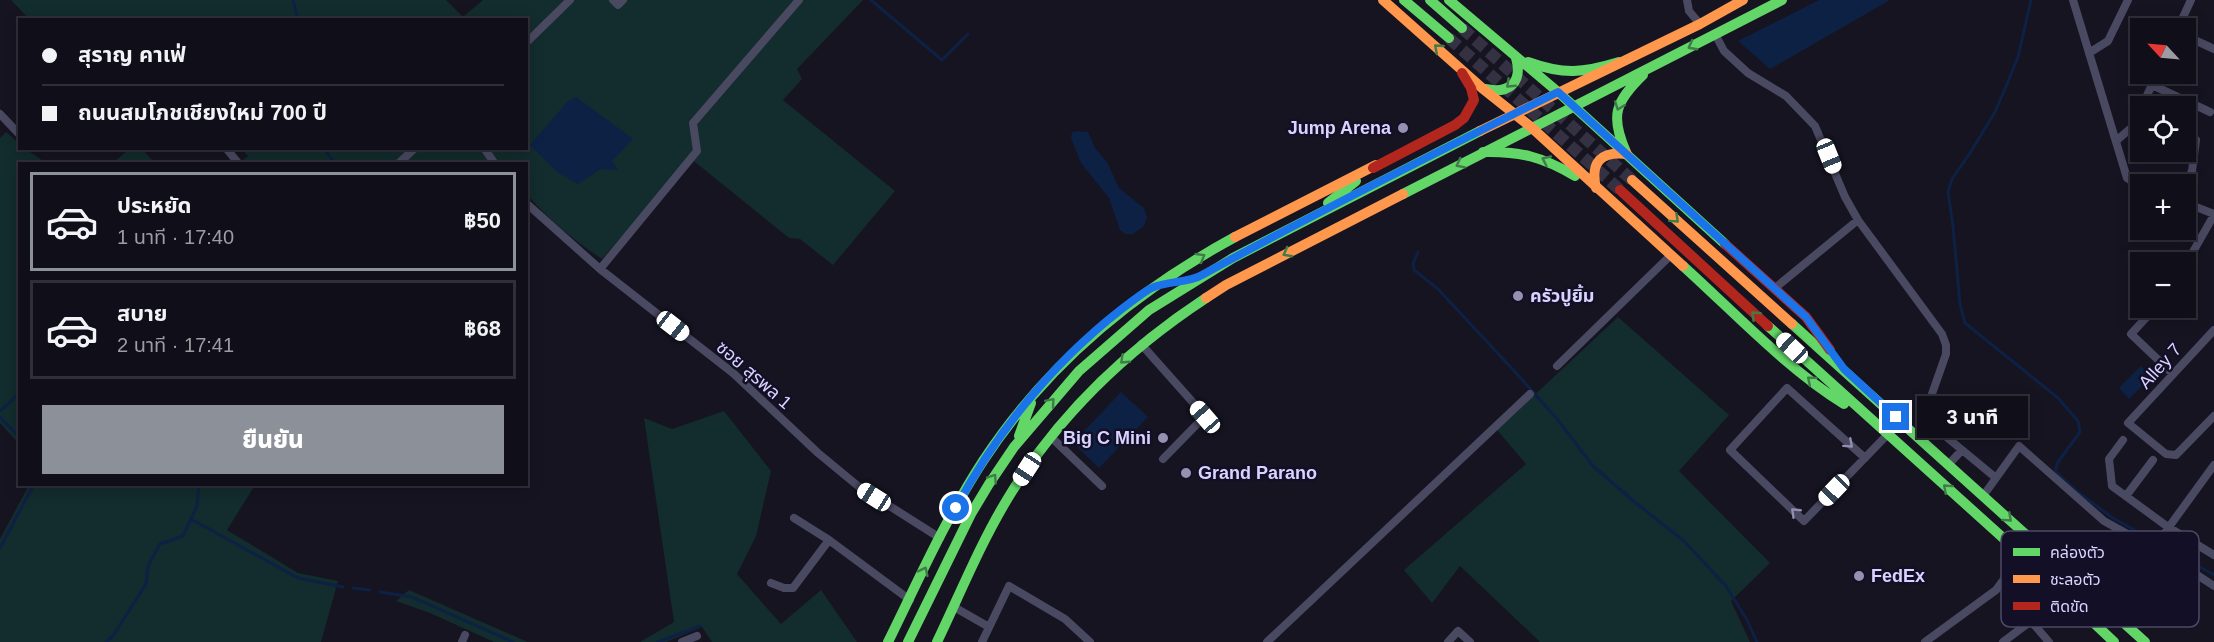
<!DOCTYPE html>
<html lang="th">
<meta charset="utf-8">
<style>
body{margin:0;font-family:Arial,"Noto Sans Thai",sans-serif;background:#191822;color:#f1f3f6;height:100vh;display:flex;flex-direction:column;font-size:22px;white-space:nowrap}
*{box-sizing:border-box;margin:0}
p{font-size:20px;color:#9c9ca2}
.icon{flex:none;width:33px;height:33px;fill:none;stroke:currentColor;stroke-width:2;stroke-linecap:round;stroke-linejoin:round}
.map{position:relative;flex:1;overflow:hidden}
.drawer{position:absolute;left:18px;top:162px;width:510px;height:324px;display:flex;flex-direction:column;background:#100f19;border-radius:0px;box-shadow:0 3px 15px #0003,0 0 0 2px #302f38}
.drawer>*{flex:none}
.top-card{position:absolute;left:18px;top:18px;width:510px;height:132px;border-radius:0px;box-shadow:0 3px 15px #0003,0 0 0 2px #302f38;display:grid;align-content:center;height:132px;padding:0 24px;background:#100f19}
.needle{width:39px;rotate:296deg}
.buttons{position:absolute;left:2130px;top:18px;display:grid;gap:12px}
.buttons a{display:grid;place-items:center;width:66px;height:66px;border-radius:0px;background:#100f19;box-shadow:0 3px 15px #0003,0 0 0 2px #302f38;font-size:30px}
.end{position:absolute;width:27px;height:27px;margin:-14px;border:8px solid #1a73e8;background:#fff;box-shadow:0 0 0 3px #fff}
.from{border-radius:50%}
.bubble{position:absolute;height:42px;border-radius:0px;background:#100f19;box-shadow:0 3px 15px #0003,0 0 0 2px #302f38;font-size:20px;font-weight:800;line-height:42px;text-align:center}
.car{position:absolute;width:18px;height:36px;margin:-18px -9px;border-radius:8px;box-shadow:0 0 4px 2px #0007;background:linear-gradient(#fff 24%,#345 0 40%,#fff 0 76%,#345 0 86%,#fff 0)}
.top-card b{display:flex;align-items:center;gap:21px;height:57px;font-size:22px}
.top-card b+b{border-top:2px solid #302f38}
.top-card i{width:15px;height:15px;background:#f1f3f6}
ul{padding:10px 0 0;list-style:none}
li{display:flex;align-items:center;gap:18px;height:99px;margin:0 12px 9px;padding:0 12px;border:3px solid #302f38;border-radius:0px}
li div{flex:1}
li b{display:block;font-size:22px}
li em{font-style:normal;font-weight:800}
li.selected{border-color:#8c9099}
li>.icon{width:54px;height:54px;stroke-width:1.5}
.primary-button{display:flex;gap:12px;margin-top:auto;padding:12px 24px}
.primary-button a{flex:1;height:69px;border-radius:0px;background:#8c9099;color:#fff;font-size:24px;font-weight:800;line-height:69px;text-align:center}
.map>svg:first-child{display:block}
</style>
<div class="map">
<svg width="2214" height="642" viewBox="0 0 2214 642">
<rect width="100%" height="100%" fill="#161421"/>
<path fill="#132c2d" d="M11,0H446L463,17L483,0H863L797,69L802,79L783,100L895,191L833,265L800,239L789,238L690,158L602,259C575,241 551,222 529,197L527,199L526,164L239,163L248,156L242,149L526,148V20H30Z
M6,132L19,143L20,148L26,149L46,163L20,164L19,444L0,423V138Z
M129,149H142L155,163H113Z
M1618,317L1729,415L1679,471L1770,563L1731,601L1750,642H1540L1460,566L1432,603L1404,570L1526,464L1497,430Z
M724,411L771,471L756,536L737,574L781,624L821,590L857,642H712L702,627L666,642H640L674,622L644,418L672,429Z
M29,485H255L227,530L298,573L338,581L321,642H0V539Z
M409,590L528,642H494L430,613L396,601Z"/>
<path fill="#0d2144" d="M1819,0H1890L1770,69L1738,41Z
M576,97L633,139L612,161L618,170L601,169L578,184L557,172L530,145L568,101Z
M1077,131L1088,132L1095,148L1107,162L1119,188L1144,208L1147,218L1144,226L1133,234H1125L1120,230L1109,198L1081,163L1071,138L1072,132Z
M2141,366L2151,377L2129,399L2119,388Z
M1121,392L1148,417L1099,468L1073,443Z"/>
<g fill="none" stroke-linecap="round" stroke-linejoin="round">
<path stroke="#0d2144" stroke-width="3" d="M293,0L297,16L296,20
M871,0L942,60L968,34
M2031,0L2018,57L2007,84L1995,112L1970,153L1952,179L1948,192L1953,226L1960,304L1965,323L2058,398L2078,421L2080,432L2058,462L2055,471L2079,493L2113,518L2214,575
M324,148L335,164
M1418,252L1413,264L1414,270L1438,289L1517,374L1557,419L1593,466L1637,504L1683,540L1726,586L1747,620L1757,642
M0,411L20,393
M0,417L20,438
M191,519L298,578L343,587
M0,548L34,484
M353,588L370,590
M380,592L412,597L513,642
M106,642L113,636L146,584L148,566L160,544L183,536L197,506L199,484
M658,642L700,626"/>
<path stroke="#333142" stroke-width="12" stroke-dasharray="12 6" stroke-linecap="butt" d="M1462,28L1632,180
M1449,38L1620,190"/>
<path stroke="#4a4962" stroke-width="8" d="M613,0L618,5L623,0
M1687,0L1689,11L1700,24
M2073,0L2127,178L2140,187
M2178,28L2191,0
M1715,34L1724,51L1748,73L1786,96L1815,126L1845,197L1858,220L1942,334L1946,345V354L1927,408L1928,418L1932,425L1996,478L2019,446L2104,521L2176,561L2214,586
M2186,36L2214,49
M526,43L570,0
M2089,53L2108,41L2128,0
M2152,85L2210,112
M2142,106L2157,74
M0,114L20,135
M2116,141L2131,128L2140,109
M226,148L239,164
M484,148L495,164
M398,164L415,148
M2185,184L2192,171L2196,140
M526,203L600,269L733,373L818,453L858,486L940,538
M2186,203L2214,214
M2186,264L2214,215
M600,269L697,151L693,123L799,0
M1775,288L1858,220
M2155,308L2131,334L2173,374
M2214,330L2128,423L2166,454L2176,455L2214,416
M1141,344L1205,416L1163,459
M1557,366L1670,256
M1051,437L1102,486
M2123,440L2109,459L2112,486L2168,527L2214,555
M1865,458L1787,388L1730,450L1804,521L1887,435
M1949,464L1962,450
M1983,496L1996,478
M2126,496L2153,460
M794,518L829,540L910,600
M2153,549L2214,465
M771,583L784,588H793L829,540
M954,607L989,627
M2036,615L2043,617L2069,600
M2031,621L2049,642
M462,642L465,635
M682,642L697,636
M982,642L1009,586L1065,619L1090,642
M1267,642L1530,394
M1448,642L1458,631L1470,642
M1925,642L1996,590L2022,555
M2003,642L2031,621L2036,615L2034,607L2052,583"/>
<path stroke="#63d668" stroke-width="10" d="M1404,0L1449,38
M1430,0L1462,28
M1449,0L1558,92L1725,244
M1528,62C1564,75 1583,73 1619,62
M1485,89C1509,94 1523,83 1516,58
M1483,152C1520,151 1543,157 1575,176
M1626,152C1610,116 1615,102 1643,75
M1403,194L1782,0
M1328,203L1356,181
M1683,266C1733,311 1787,369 1844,404
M1792,324L2145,642
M1768,326L2022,555L2114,642
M1019,436L1031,403
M888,642C918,581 946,518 983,461C1046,365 1134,292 1235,237
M908,642L971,514L989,484L1014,447L1079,371L1149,310L1233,258L1480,131
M937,642C960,594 980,544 1008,498C1057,417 1127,350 1206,298"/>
<path stroke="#ff974d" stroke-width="10" d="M1383,0L1482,88L1531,127L1683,266
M1480,131L1700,24L1743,0
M1632,180L1792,324
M1596,188C1590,162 1601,151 1627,154
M1235,237L1376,165
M1206,298L1226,285L1403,194"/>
<path stroke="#b3261e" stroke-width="10" d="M1373,168L1455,125L1464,118L1474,100L1471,88L1462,73
M1620,190L1768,326
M1725,244L1806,317L1830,350"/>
</g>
<defs><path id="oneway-chevron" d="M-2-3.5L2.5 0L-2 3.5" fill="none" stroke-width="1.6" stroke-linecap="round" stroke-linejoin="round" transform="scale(1.5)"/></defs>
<g stroke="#3f7c4a">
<use href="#oneway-chevron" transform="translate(1692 46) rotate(152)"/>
<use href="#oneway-chevron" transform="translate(1438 48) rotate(-139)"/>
<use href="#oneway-chevron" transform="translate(1510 84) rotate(137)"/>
<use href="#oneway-chevron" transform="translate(1619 106) rotate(110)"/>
<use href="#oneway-chevron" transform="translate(1546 160) rotate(-155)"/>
<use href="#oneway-chevron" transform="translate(1460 164) rotate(153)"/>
<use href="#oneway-chevron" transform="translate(1675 219) rotate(42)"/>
<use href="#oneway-chevron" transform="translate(1287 253) rotate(152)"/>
<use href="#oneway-chevron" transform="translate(1201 257) rotate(-30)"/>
<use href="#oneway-chevron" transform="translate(1755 315) rotate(-137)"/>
<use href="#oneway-chevron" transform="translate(1124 360) rotate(137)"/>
<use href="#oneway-chevron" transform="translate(1811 380) rotate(-140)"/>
<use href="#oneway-chevron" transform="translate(1051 402) rotate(-49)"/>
<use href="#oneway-chevron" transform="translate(993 478) rotate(-56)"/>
<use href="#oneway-chevron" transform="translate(1947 488) rotate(-138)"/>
<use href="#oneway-chevron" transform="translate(2008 518) rotate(42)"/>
<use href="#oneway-chevron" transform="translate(924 571) rotate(-64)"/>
</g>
<g stroke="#928eb0">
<use href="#oneway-chevron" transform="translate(1849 444) rotate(42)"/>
<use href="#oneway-chevron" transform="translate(1795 512) rotate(-136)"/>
</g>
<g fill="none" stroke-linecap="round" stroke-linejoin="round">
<path stroke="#1a73e8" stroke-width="8" d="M956,508C999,427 1061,353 1135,299C1141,295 1148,289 1154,287C1169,281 1188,283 1202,275C1319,211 1439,151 1558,92L1806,317L1844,369L1896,417"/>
</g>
<g fill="#9591b1" stroke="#130f26" stroke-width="2">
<circle cx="1403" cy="128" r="6"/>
<circle cx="1518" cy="296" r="6"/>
<circle cx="1163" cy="438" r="6"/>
<circle cx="1186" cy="473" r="6"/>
<circle cx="1859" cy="576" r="6"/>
</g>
<g text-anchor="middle" stroke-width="5" stroke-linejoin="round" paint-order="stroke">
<g font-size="18" font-weight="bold" fill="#d9d4ff" stroke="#130f26" text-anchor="start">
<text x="1391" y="134" text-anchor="end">Jump Arena</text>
<text x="1530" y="302">ครัวปูยิ้ม</text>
<text x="1151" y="444" text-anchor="end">Big C Mini</text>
<text x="1198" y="479">Grand Parano</text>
<text x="1871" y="582">FedEx</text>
</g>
<g font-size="18" fill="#d9d4ff" stroke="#130f26">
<text transform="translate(2160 366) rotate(-48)" y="6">Alley 7</text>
<text transform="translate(754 375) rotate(41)" y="6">ซอย สุรพล 1</text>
</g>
</g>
<rect x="2001" y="531" width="198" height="96" rx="9" fill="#130f26" stroke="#4e4a67" stroke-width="1.5"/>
<rect x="2013" y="548" width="27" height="8" fill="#63d668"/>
<rect x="2013" y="575" width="27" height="8" fill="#ff974d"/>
<rect x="2013" y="602" width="27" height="8" fill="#b3261e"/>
<g font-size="16" fill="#d9d4ff">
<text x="2050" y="558">คล่องตัว</text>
<text x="2050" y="585">ชะลอตัว</text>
<text x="2050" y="612">ติดขัด</text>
</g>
</svg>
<div class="buttons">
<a><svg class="needle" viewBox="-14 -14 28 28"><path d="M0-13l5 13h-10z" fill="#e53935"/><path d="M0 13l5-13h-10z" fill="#9c9ca2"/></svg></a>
<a><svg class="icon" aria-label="locate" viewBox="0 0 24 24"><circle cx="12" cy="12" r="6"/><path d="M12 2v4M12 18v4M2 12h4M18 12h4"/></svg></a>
<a>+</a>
<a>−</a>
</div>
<i class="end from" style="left:956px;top:508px"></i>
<i class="end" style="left:1896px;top:417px"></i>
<div class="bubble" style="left:1917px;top:396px;width:111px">3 นาที</div>
<i class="car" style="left:1829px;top:156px;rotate:158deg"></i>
<i class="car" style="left:673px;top:326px;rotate:128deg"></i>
<i class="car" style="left:1792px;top:348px;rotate:313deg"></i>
<i class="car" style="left:1205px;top:417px;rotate:319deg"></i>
<i class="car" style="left:1027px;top:469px;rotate:213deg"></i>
<i class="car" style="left:1834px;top:490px;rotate:224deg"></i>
<i class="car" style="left:874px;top:497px;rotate:302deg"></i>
<div class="top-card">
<b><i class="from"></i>สุราญ คาเฟ่</b>
<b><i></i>ถนนสมโภชเชียงใหม่ 700 ปี</b>
</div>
<section class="drawer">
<ul>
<li class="selected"><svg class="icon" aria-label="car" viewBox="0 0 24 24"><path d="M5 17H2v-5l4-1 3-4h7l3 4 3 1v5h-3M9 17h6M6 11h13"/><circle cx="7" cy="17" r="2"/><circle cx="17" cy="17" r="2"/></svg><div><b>ประหยัด</b><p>1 นาที · 17:40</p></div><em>฿50</em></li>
<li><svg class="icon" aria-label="car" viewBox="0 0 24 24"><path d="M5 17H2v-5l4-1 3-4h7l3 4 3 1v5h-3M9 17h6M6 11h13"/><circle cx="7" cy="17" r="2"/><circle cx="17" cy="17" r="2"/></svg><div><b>สบาย</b><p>2 นาที · 17:41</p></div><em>฿68</em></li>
</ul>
<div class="primary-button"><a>ยืนยัน</a></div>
</section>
</div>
